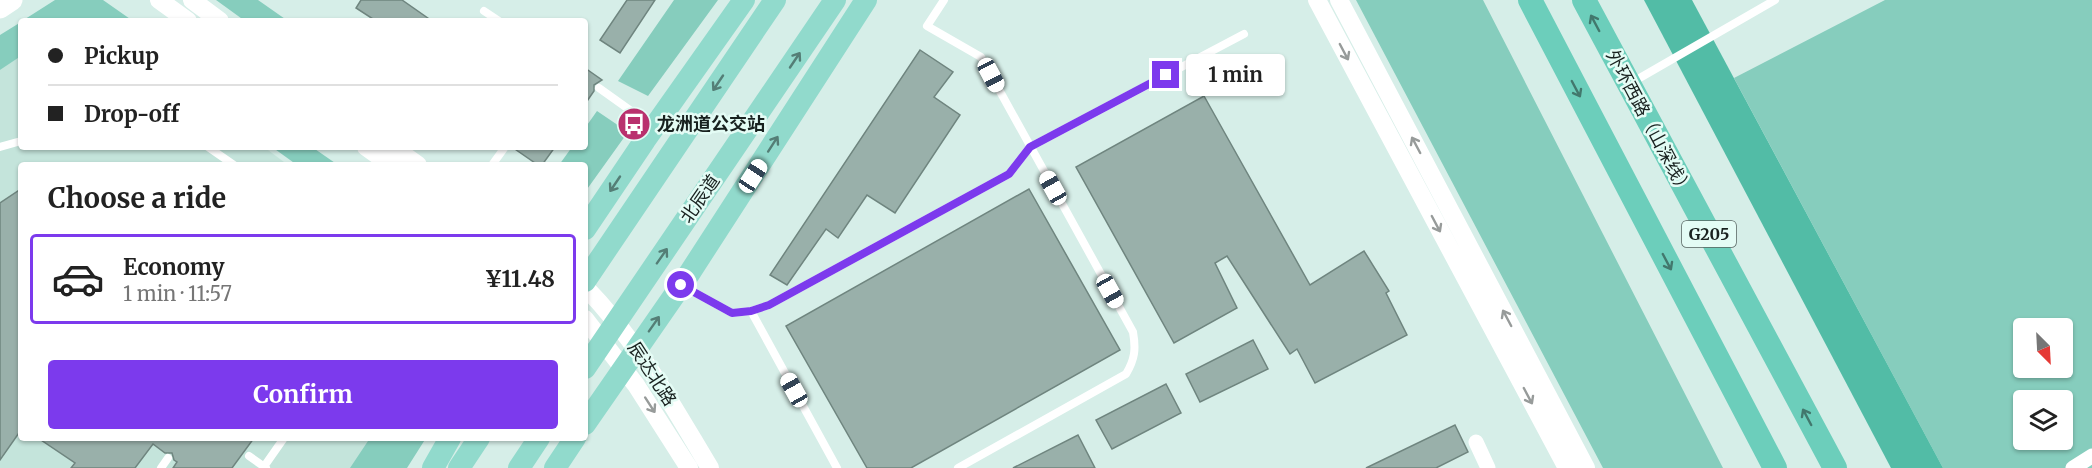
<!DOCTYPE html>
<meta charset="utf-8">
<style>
body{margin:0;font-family:Merriweather,"Noto Sans SC",serif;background:#f6f6f6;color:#222;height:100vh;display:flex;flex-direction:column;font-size:22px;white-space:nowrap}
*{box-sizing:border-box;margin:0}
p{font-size:20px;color:#767676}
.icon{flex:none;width:33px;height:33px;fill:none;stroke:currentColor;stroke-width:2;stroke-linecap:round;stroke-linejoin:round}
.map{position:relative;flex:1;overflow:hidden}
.drawer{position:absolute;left:18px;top:162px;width:570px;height:279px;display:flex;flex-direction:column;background:#fff;border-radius:6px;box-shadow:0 2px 4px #0004}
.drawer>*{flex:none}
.top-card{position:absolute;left:18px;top:18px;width:570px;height:132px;border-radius:6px;box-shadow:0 2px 4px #0004;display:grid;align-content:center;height:132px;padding:0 30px;background:#fff}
.needle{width:39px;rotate:156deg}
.tools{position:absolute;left:2013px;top:318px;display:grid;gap:12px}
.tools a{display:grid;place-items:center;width:60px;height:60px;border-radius:6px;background:#fff;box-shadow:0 2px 4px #0004;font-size:30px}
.end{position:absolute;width:27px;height:27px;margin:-14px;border:8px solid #7c3aed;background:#fff;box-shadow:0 0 0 3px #fff}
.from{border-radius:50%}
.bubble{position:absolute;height:42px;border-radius:6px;background:#fff;box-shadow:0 2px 4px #0004;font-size:20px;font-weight:700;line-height:42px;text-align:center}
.car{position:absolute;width:18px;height:36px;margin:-18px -9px;border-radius:8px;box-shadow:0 0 4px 2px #0007;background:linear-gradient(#fff 24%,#345 0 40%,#fff 0 76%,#345 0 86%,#fff 0)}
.top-card b{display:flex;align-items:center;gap:21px;height:57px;font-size:22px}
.top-card b+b{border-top:2px solid #e0e0e0}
.top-card i{width:15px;height:15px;background:#222}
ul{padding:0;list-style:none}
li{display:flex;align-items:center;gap:18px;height:90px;margin:0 12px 9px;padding:0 18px;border:3px solid #e0e0e0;border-radius:6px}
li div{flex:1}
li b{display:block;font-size:22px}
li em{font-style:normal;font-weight:700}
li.on{border-color:#7c3aed}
li>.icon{width:54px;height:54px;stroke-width:1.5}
h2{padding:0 30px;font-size:27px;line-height:72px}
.action{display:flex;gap:12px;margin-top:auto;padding:12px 30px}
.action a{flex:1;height:69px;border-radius:6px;background:#7c3aed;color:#fff;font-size:24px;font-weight:700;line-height:69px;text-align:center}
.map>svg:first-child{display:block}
</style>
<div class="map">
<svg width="2092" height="468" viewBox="0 0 2092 468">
<rect width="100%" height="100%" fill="#d6eee8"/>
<path fill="#c4e4db" d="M21,56V147H264L288,165H21V438H373L352,468H0V70Z"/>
<path fill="#86cdbd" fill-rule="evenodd" d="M55,0H103L133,21H22Z
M216,0H258L288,21H245Z
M674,0H718L648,96L618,81Z
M1356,0H1483L1723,468H1603Z
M1885,0H2092V468H1943L1734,78ZM2024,328H2062V368H2024ZM2024,400H2062V440H2024Z
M21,22V56L0,70V35Z
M597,111L628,132L585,192V165H559L572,147H585V128Z
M272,147H312L338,165H297Z
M370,438H426L407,468H350Z"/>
<path fill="#52bca6" d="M1644,0H1692L1943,468H1891Z"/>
<path fill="#99b0aa" stroke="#6f857f" stroke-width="1.5" d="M361,0H402L432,21H376L356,8Z
M627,0H655L620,53L600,40Z
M920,50L953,72L934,97L960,115L895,213L867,195L838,238L826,229L787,285L770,275Z
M585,68L602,80L594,85V91L585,104Z
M1204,96L1310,285L1364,251L1389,291L1386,293L1407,335L1315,383L1297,349L1290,354L1227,256L1215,263L1237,308L1174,343L1076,167Z
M512,147H555L542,165H538Z
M21,189V430L0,460V203Z
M1029,189L1120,350L911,468H867L786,326Z
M1253,340L1268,369L1200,402L1186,374Z
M1166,384L1181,413L1112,449L1096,420Z
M1455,425L1468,452L1436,468H1366Z
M1078,435L1095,468H1013Z
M38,438H254L232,468H173L177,462L174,460L172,453H165L153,444L135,468H71L75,463Z"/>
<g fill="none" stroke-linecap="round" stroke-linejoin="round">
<path stroke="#fff" stroke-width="8" d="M944,0L927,26L981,57L1133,332C1136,349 1135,359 1126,374L958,468
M484,11L499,21
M1631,83L1775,0
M599,88L641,118L646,132
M0,147L21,141
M208,147L234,165
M492,165L505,147
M683,286L732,313L751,311L769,305L1009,174L1030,147L1244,34
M751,311L837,468
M249,456L266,468
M161,468L168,458
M263,468L284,438"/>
<path stroke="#fff" stroke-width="15" d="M1476,442L1488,468
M2073,468L2092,456"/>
<path stroke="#fff" stroke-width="18" d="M159,0L188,21
M192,0L220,21
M1317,0L1567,468
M1339,0L1586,468
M366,147L391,165
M393,147L418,165
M585,287C637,340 672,405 710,468
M585,319L636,385L689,468"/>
<path stroke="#fff" stroke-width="21" d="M0,8L12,0"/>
<path stroke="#91dacc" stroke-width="22" d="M585,229L645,140L744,0
M585,281L775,0
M585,368L835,0
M585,424L689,274L866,0
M433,468L450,438
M459,468L479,438
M519,468L539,438
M555,468L575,438"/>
<path stroke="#6ccebb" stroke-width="24" d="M1530,0L1775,468
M1584,0L1835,468"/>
</g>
<defs><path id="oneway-shaft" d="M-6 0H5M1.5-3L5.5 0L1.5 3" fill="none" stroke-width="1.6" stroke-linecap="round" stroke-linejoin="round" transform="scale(1.5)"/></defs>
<g stroke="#42786d">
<use href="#oneway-shaft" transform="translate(1595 23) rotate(-118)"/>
<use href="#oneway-shaft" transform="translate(1576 89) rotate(62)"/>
<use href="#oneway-shaft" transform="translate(1667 262) rotate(62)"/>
<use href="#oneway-shaft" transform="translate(1807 417) rotate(-118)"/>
</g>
<g stroke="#979b9a">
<use href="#oneway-shaft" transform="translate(1344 52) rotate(62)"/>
<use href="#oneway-shaft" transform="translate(1416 145) rotate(-118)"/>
<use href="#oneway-shaft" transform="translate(1436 224) rotate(62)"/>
<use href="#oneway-shaft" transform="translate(1507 318) rotate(-118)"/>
<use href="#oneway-shaft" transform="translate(1528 396) rotate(62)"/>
<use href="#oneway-shaft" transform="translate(650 405) rotate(57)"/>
</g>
<g stroke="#547e76">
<use href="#oneway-shaft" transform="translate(795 60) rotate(-56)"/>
<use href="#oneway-shaft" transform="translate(718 83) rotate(124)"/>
<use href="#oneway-shaft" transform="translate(773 144) rotate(-57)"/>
<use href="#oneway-shaft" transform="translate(615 184) rotate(124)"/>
<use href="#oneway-shaft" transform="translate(662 256) rotate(-55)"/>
<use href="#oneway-shaft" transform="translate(654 324) rotate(-55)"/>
</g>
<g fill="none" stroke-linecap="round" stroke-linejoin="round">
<path stroke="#7c3aed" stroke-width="8" d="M681,285L732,313L751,311L769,305L1009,174L1030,147L1166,75"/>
</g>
<defs>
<symbol id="bus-disc" viewBox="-11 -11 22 22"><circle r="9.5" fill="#b9316e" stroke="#e4fcf5"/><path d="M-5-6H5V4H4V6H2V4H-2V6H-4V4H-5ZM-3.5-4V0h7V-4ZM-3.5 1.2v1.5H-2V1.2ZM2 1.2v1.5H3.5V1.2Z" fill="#fff"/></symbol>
</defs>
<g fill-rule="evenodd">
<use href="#bus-disc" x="615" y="105" width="38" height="38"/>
</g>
<g text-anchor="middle" stroke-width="5" stroke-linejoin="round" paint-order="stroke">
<rect fill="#e4fcf5" stroke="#55635f" stroke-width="1.5" x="1682" y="221" width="54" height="26" rx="4.5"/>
<g font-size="16" font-weight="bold" fill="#18211f">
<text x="1709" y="240">G205</text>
</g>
<g font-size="18" fill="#18211f" stroke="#e4fcf5">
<text transform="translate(1649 123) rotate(62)" y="6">外环西路（山深线）</text>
<text transform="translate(700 199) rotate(-55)" y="6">北辰道</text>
<text transform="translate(652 374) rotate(57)" y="6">辰达北路</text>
</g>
<g font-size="18" font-weight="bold" fill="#18211f" stroke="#e4fcf5" text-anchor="start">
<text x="657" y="130">龙洲道公交站</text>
</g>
</g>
</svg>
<div class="tools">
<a><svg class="needle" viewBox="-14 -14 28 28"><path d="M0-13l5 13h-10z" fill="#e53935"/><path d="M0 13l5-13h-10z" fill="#767676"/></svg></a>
<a><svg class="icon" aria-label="layers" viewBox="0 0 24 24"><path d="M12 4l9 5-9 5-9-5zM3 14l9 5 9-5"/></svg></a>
</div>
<i class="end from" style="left:681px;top:285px"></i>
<i class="end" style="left:1166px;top:75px"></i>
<div class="bubble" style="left:1186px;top:54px;width:99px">1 min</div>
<i class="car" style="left:991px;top:75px;rotate:152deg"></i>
<i class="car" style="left:753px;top:176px;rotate:33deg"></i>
<i class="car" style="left:1053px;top:188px;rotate:331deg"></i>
<i class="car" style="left:1110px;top:291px;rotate:151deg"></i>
<i class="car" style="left:794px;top:390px;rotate:331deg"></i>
<div class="top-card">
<b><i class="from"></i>Pickup</b>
<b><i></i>Drop-off</b>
</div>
<section class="drawer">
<h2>Choose a ride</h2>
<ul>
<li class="on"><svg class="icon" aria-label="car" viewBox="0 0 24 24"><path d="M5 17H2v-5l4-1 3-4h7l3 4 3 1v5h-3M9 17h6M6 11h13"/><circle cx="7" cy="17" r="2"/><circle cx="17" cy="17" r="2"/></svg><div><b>Economy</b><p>1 min · 11:57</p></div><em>¥11.48</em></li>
</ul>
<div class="action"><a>Confirm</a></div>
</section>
</div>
